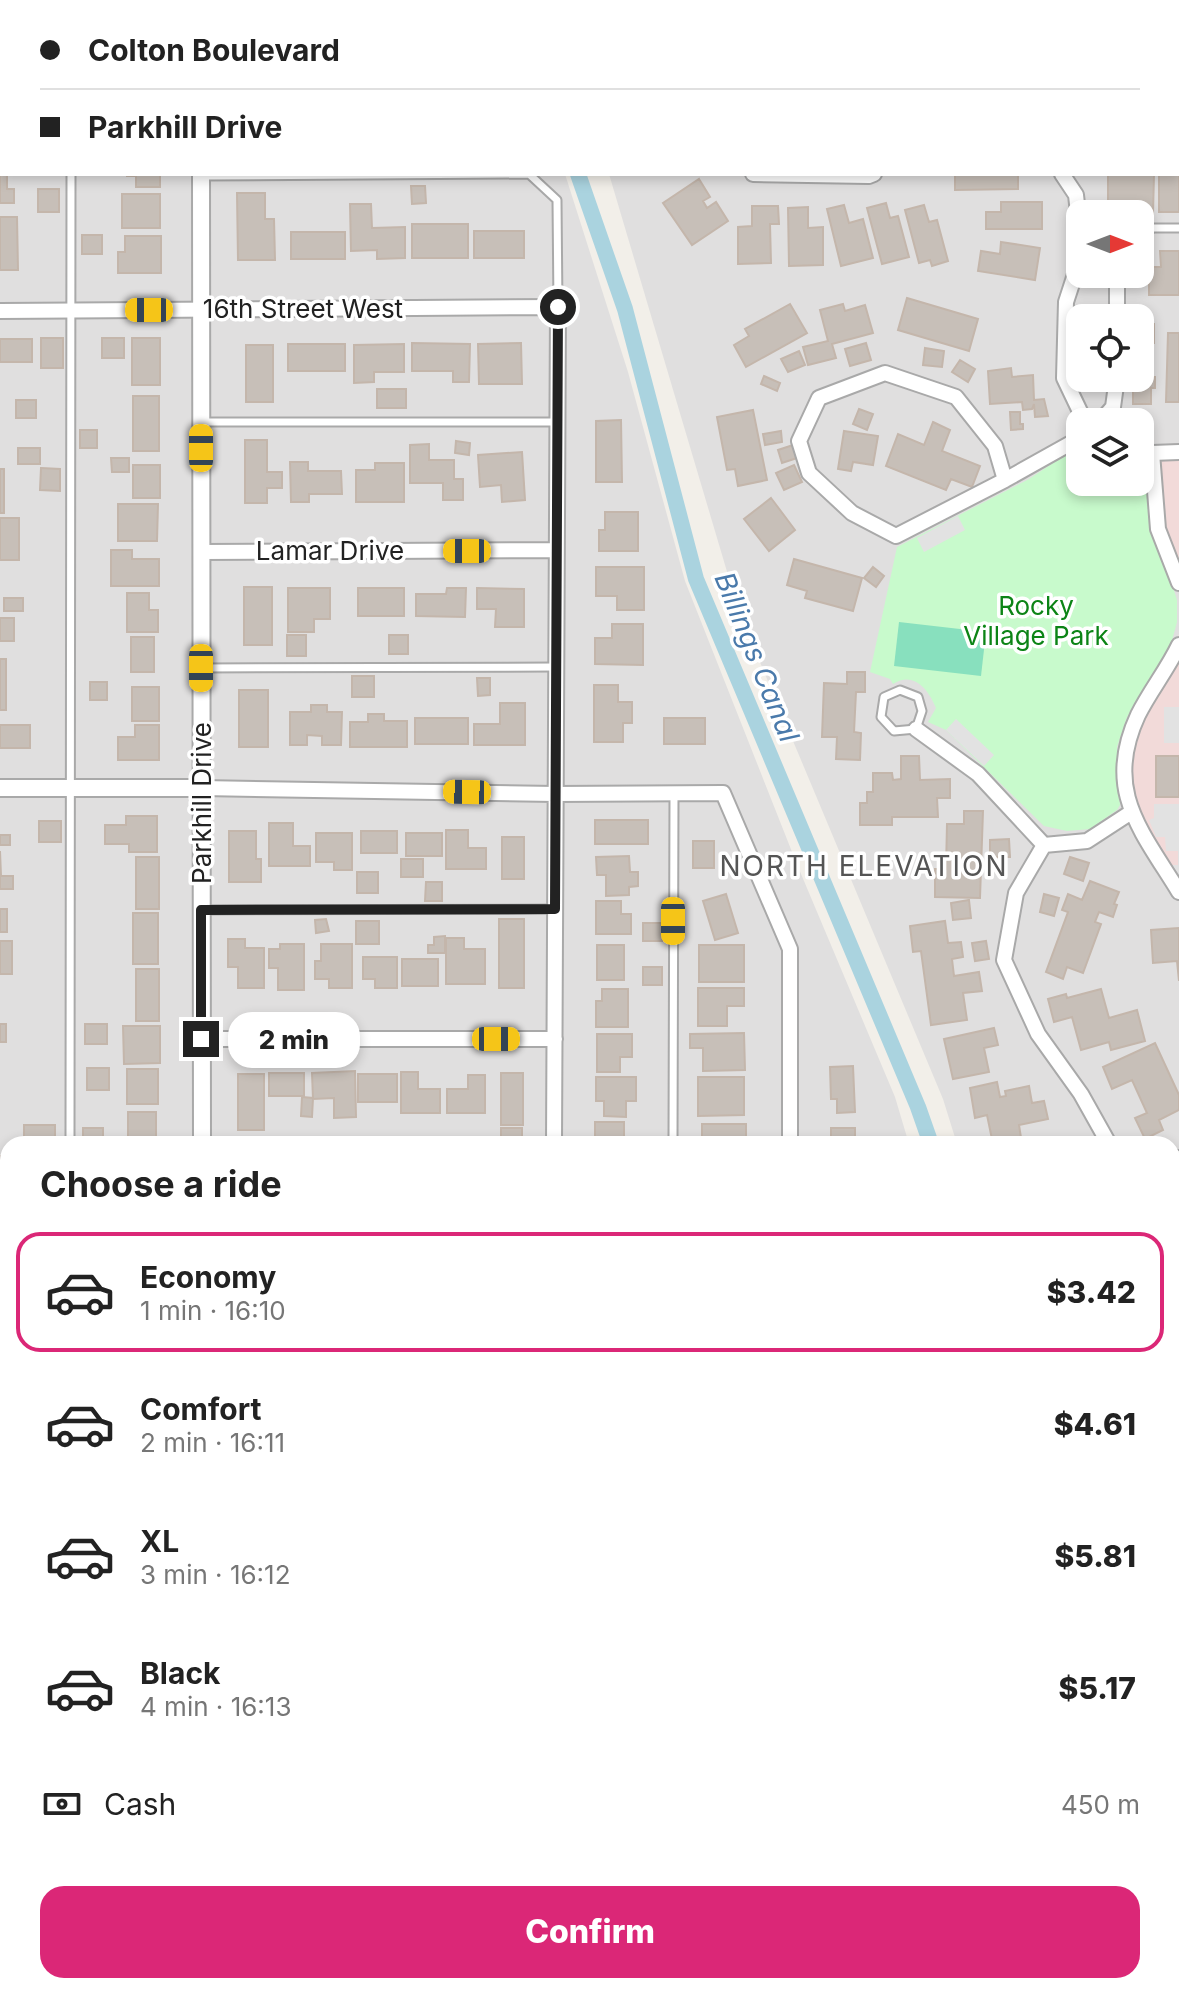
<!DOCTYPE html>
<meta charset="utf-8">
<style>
body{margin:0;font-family:Inter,sans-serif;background:#f6f6f6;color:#222;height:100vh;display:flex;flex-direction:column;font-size:30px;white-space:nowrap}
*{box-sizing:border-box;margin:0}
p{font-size:26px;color:#767676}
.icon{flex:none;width:44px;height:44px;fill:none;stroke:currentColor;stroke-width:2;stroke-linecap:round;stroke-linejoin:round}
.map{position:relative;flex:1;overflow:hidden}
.sheet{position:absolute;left:0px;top:1136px;width:1180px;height:858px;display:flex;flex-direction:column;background:#fff;border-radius:24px 24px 0 0;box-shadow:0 4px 12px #0003}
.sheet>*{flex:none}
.guide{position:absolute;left:0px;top:0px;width:1180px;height:176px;box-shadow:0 4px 12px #0003;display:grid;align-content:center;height:176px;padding:0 40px;background:#fff}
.needle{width:52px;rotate:90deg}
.tools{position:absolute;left:1066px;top:200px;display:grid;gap:16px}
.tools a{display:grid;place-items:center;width:88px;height:88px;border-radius:16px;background:#fff;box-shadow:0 4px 12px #0003;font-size:40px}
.end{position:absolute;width:36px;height:36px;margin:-18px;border:10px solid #222;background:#fff;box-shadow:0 0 0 4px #fff}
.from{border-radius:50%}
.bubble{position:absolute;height:56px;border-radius:24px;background:#fff;box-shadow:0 4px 12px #0003;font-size:26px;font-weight:800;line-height:56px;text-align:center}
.car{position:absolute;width:24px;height:48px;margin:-24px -12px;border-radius:10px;box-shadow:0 0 6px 2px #0007;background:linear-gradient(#f5c518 24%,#345 0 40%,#f5c518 0 76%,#345 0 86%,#f5c518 0)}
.guide b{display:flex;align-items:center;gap:28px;height:76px;font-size:30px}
.guide b+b{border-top:2px solid #e0e0e0}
.guide i{width:20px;height:20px;background:#222}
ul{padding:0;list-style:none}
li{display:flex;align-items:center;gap:24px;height:120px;margin:0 16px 12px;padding:0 24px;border:4px solid transparent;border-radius:24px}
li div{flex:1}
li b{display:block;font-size:30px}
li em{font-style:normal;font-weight:800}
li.active{border-color:#db2777}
li>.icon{width:72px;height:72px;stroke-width:1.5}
h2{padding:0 40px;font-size:36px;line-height:96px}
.pay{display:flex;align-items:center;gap:20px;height:88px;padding:0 40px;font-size:30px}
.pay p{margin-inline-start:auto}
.action{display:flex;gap:16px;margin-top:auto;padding:16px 40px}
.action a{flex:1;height:92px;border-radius:24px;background:#db2777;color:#fff;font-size:32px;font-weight:800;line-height:92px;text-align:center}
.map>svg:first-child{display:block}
</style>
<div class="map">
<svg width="1179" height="1993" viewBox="0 0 1179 1993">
<rect width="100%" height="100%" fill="#f2efe9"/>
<path fill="#e0dfdf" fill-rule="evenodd" d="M0,0H502L503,2H2V174H565L628,372L685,581L796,862L895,1097L909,1144H8V1986H791V1993H0Z
M541,0H1179V634L1173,658L1179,887V1444H1172V1144H957L943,1099L739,612L609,174H1178V2ZM1080,214H1140V274H1080ZM1080,318H1140V378H1080ZM1080,422H1140V482H1080Z
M1172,1751H1179V1993H1093V1986H1172Z
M899,1986H1054V1993H899Z"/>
<path fill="#f2dad9" d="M1152,453H1179V587L1165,544Z
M1179,634V887L1168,874L1123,782L1145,704L1173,658Z"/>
<path fill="#c8facc" d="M1080,445V482H1140V465L1145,467L1152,521L1177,600V622L1170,648L1127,717L1117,747L1120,805L1117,810L1090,829L1067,831L1044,826L946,730L928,722L936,708C928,689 914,671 893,684L890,679L870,672L897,547L1029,479Z"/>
<path fill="#88e0be" d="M899,622L986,632L981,676L894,666Z"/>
<path fill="#e2e2e2" d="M958,516L965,530L924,552L917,538Z
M1164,707H1179V743H1164Z
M956,719L994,755L984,766L946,730Z
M1154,804H1179V878L1171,865H1178V851H1166L1165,837H1156L1149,820L1154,818Z
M1172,1453H1179V1633L1175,1640L1176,1704H1172Z"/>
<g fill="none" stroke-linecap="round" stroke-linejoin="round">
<path stroke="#aad3df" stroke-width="16" d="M517,0L518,2
M578,174L625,309L696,579L918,1107L931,1144
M1074,1986V1993"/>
</g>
<path fill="#c7bfb8" stroke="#c4b6ab" stroke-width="2" d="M0,0H13L2,2V47Z
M362,0H419V2H362Z
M1113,0H1170V2H1113Z
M0,159L2,174H7V189H14V203H0Z
M1179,163V212H1159V174H1178Z
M127,174H160V187H136V176H127Z
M955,174H1018V189L955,190Z
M1108,174H1154L1153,214H1108Z
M699,179L710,197L703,201L707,208L716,202L728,221L692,245L663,203Z
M411,186H425L426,203L412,204Z
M38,189H59V212H38Z
M237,193H265V219H274L275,260H238Z
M122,194H160V228H122Z
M1001,202H1042V229H986V212H1001Z
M886,203L890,218L898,216L909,257L882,264L867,208Z
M350,204H371L372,228L405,227V258L377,259V250L351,251Z
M844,205L849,223L863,219L873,258L841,266L827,209Z
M924,205L929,222L937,220L948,261L932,266L930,260L919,263L905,210Z
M752,206H778L779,224H770L771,263L738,264V227L752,226Z
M808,207V228L823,227V265L789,266L788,208Z
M0,217H17L18,270H0Z
M412,224H468V258H412Z
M474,231H524V258H474Z
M291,232H345V259H291Z
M82,235H102V254H82Z
M125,236H161V273H118V252H125Z
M1001,242L1040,248L1035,280L978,271L981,251L1000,254Z
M1160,251H1179V295H1149V267H1161Z
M907,298L978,319L969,351L898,330Z
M790,304L807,333L746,367L734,345L749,336L745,329Z
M843,304L845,311L865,305L873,333L832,344L836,358L808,365L803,347L828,341L820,310Z
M1140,324H1154V343H1140Z
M1168,333H1179V402H1166Z
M41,338H63V368H41Z
M102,338H124V358H102Z
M132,338H160V385H132Z
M0,339H32V362H0Z
M412,343L470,344L469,382H453V371H412Z
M521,343L522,384H479L478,344Z
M866,343L871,360L850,366L845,349Z
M288,344H345V371H288Z
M404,344V372H374V382L354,383V345Z
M246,345H273V402H246Z
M925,348L944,351L942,367L923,365Z
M799,351L805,365L788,372L781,359Z
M960,360L975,369L968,382L952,372Z
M1011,368L1012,377L1033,375L1034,400L1044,399L1048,416L1035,417L1034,404L1032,409L1023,410L1022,402L990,404L988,371Z
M764,376L780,383L777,391L761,384Z
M1140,377H1155V388H1151V404H1133V389H1138V378Z
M377,389H406V408H377Z
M133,396H159V451H133Z
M16,400H36V418H16Z
M859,409L873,414L867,430L853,424Z
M753,410L767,480L738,486L735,469L727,470L717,417Z
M1010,412H1020V424H1023V429L1011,430Z
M621,420L622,482H596V421Z
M933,422L950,430L942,451L980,466L972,487L951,479L946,490L886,466L898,434L924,445Z
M80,430H97V448H80Z
M781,431L782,442L765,445L763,434Z
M844,431L878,436L873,465L853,462L851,471L838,469Z
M245,440H267V472H282V488H267V503H245Z
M456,441L470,443L469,455L455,453Z
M429,444V460H454V479H463V500H443V483H410V445Z
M796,444L800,457L782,463L778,450Z
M18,448H40V464H18Z
M522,452L525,500L502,502L501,485L480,487L478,455Z
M111,458H129V472H112Z
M290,462H308V471H341L342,494H309V502H291Z
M375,463H404V502H356V470H375Z
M133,465H160V498H133Z
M794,465L802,482L784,490L776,473Z
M41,468L60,469V491L40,490Z
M0,469H4V513H0Z
M771,498L795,530L769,551L744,519Z
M118,504H158L157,541H118Z
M605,512H638V551H599V530H605Z
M0,518H19V560H0Z
M111,550H132V559H159V586H111Z
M794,559L862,578L853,611L805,598L807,591L787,585Z
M596,567H644V610H617V596H596Z
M873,567L884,576L876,587L864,578Z
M244,587H272V645H244Z
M288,588H330V619H314V632H288Z
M358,588H404V616H358Z
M447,588H466L465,617L416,616V594H446Z
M477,588L524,589V627H495L496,609H477Z
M127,593H149V610H158V632H127Z
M4,598H23V611H4Z
M0,618H14V641H0Z
M612,624H643V665L595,664V638H612Z
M287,635H306V656H287Z
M389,635H408V654H389Z
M131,637H154V672H131Z
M0,659H6V710H0Z
M847,672H865V692H856L854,732L861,733L860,760L836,759L837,737H822L824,683L847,684Z
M352,676H374V697H352Z
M477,678H490V695L478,696Z
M90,682H107V700H90Z
M594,685H618V702H632V723H623V742H594Z
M132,687H159V721H132Z
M239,690H268V747H239Z
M500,703H525V745H474V724H500Z
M311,705H327V712H342L341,745H322V736L307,735V745H290V712H311Z
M368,714H384V721H407V747H350V722H368Z
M415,718H468V744H415Z
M664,718H705V744H664Z
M0,725H30V748H0Z
M135,725H159V760H118V737H135Z
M901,756H919L920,780L950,779V798H937L938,817H892V825H860V803H867V792H873V773H892L893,780L901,779Z
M1156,756H1179V797H1156Z
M964,811H983L980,898L935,897V869H946L947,824H964Z
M126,816H157V852H129V844H105V825H126Z
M595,820H648V844H595Z
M39,821H61V842H39Z
M269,823H293V846H310V866H269Z
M446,830H468V848H486V869H446Z
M229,831H256V859H261V882H229Z
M361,831H397V853H361Z
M316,833H352V870H334V862H316Z
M406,833H442V856H406Z
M0,835H10V845H0Z
M502,837H524V879H502Z
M1009,839L1010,857H990V840Z
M693,841H714V868H693Z
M0,851L1,876H13V889H0Z
M629,856L630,872H638V886L629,887V895L606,896V875H597L596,857Z
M136,857H159V909H136Z
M1070,857L1089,863L1083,881L1064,874Z
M401,859H423V877H401Z
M357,872H378V893H357Z
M1090,881L1119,892L1114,904L1117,905L1113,917L1099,912L1095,922L1101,924L1083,973L1067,967L1063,979L1046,972L1068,912L1062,910L1068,894L1082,900Z
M426,882H442V901H425Z
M726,894L738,933L715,940L703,901Z
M1044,894L1059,898L1054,916L1040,912Z
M969,900L971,918L953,920L951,903Z
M596,901H621V914H631V934H596Z
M0,909H7V932H0Z
M133,913H158V964H133Z
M326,919L329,931L316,933L315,920Z
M499,919H524V988H499Z
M356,921H379V944H356Z
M945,921L948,943L961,942L963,957L952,959L954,976L979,972L982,991L963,993L967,1020L931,1025L921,951L913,952L910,926Z
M643,923H662V941H643Z
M1179,928V981L1177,961L1153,963L1151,930Z
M445,936V953H428V945H434V937Z
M446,938H464V949H485V984H446Z
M228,939H245V948H264V988H238V967H228Z
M0,941H12V974H0Z
M986,941L989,959L975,961L972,943Z
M280,944H304V990H278V968H269V949H280Z
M321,944H352V988H329V979H315V961H321Z
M597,945H624V980H597Z
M699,945H744V982H699Z
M363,957H397V988H375V979H363Z
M402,959H438V986H402Z
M643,967H662V985H643Z
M136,969H159V1021H136Z
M698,988H744V1006H727V1026H698Z
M602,989H628V1027H596V1001H602Z
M1101,989L1109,1018L1137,1010L1145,1041L1111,1050L1109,1042L1081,1050L1072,1017L1054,1022L1048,999L1066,994L1067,998Z
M0,1024H6V1042H0Z
M85,1024H107V1044H85Z
M123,1026H160V1063L124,1064Z
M994,1028L998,1045L984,1048L989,1072L953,1079L944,1039Z
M744,1033L745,1070L703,1071V1048H690V1034Z
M597,1034H632V1057H620V1072H597Z
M1155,1043L1179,1095V1110L1159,1120L1163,1130L1145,1139L1135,1118L1147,1113L1132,1080L1112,1089L1103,1067Z
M853,1066L855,1112L837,1113V1099H831L830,1067Z
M87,1068H109V1090H87Z
M127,1069H158V1104H127Z
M355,1071L356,1117L334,1118V1098L313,1099L312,1073Z
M401,1072H418V1089H440V1113H401Z
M269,1073H304V1096H269Z
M501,1073H523V1125H501Z
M238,1074H264V1130H238Z
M358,1074H397V1102H358Z
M468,1075H485V1113H447V1089H468Z
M596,1077H636V1101H626V1117L604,1116V1101H596Z
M698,1077H744V1115L698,1116Z
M997,1082L1000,1097L1006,1096L1005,1091L1029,1086L1032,1103L1044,1101L1048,1119L1019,1125L1022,1144H993L987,1115L975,1118L970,1088Z
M302,1097L313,1098L312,1117L301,1116Z
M128,1112H156V1142H128Z
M595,1122H624V1144H595Z
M702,1124H746V1144H702Z
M24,1125H55V1140H24Z
M83,1128H103V1139H83Z
M501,1128H522V1144H501Z
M831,1128H855V1144H831Z
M0,1156H8V1177H0Z
M0,1183H8V1209H0Z
M0,1222H8V1244H0Z
M0,1303H8V1328H0Z
M0,1379H8V1405H0Z
M1179,1399V1439L1172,1432V1406Z
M0,1424H8V1437H0Z
M0,1580H7L8,1608H0Z
M0,1630H8V1670H0Z
M0,1677H2V1723H0Z
M0,1874H8V1890L0,1889Z
M1172,1965L1173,1993H1148V1986H1172Z
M474,1986H513V1993H482V1988Z
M595,1986H619V1993H595Z
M722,1986H745V1993H722Z
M861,1986H890V1993H861Z
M920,1986H960V1993H920Z
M293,1987H311V1993H293Z"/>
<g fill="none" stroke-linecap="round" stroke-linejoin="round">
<defs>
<path id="service" d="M71,0V2
M203,176L529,174L557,200L558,307
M1140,238L1153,228H1179
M203,422H557
M201,668L555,667
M900,690L918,697L922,711L916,729L894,731L881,717L884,697Z
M204,910L555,909
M70,1144L71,174
M673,1144L674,794
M672,1986V1993
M899,1986V1993
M40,1993V1986"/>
<path id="minor" d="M681,0L682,2
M887,0V2
M1000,0V2
M1096,2V0
M1178,68H1179
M753,174L869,176L874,174
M1062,174L1076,195L1080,231
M1080,259L1066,302L1064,378L1085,422
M1114,274L1117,279V318
M0,311L558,307L554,1144
M885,373L956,397L995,446L1005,480L896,536L852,513L809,473L799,441L819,398Z
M1100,422L1113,407L1117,378
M1140,449L1152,453L1179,452
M1152,453L1158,529L1179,583
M1005,480L1080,438
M201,552L555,550
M1179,645C1167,670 1150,691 1138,715C1103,790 1141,830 1179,892
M916,729L978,774L1044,845L1087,841L1130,813
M202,788L555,794L723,793L790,949V1144
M1044,845L1016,893L1004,960L1038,1034L1081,1094L1109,1144
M201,1039H555
M1172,1162L1179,1158
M0,1275H8
M791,1986V1993
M1002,1986L1003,1993
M552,1993V1986"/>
<path id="tertiary" d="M202,2V0
M201,174L202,1144
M0,788H202
M1172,1750H1179
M0,1763H8
M172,1986V1993"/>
</defs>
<use href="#service" stroke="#a9a9a9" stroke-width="11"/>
<use href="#minor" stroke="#a9a9a9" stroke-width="18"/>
<use href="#tertiary" stroke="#a9a9a9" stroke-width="20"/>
<use href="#service" stroke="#fff" stroke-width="7"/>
<use href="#minor" stroke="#fff" stroke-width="14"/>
<use href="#tertiary" stroke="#fff" stroke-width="16"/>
</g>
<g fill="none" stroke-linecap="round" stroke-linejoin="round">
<path stroke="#222" stroke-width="10" d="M201,1039V910L555,909L558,307"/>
</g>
<g text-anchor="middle" stroke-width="7" stroke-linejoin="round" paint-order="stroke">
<g font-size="26" fill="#222" stroke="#fff">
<text x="303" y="318">16th Street West</text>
<text x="330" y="560">Lamar Drive</text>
<text transform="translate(202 803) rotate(-90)" y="9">Parkhill Drive</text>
</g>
<g font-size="26" fill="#0c8416" stroke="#fff">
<text x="1036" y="615">Rocky<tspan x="1036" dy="30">Village Park</tspan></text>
</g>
<g font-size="28" font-style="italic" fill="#4a7aab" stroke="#fff">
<text transform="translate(757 657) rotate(68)" y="10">Billings Canal</text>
</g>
<g font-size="28" letter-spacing="2" fill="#555" stroke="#fff">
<text x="864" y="876">NORTH ELEVATION</text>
</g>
</g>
</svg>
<div class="tools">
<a><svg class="needle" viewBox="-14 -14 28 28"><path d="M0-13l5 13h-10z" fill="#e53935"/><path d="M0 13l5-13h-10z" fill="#767676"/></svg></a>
<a><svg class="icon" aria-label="locate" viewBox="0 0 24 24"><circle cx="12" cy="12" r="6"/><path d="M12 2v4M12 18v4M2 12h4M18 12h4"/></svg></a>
<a><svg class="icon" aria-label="layers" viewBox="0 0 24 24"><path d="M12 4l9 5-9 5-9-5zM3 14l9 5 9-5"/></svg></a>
</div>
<i class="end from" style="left:558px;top:307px"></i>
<i class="end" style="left:201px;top:1039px"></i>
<div class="bubble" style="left:228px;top:1012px;width:132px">2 min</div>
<i class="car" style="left:149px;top:310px;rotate:270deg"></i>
<i class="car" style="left:201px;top:448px;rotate:0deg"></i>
<i class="car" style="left:467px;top:551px;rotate:270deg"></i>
<i class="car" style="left:201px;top:668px;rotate:180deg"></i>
<i class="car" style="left:467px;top:792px;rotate:271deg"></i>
<i class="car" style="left:673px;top:921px;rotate:180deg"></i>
<i class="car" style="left:496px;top:1039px;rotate:90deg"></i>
<div class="guide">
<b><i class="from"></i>Colton Boulevard</b>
<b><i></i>Parkhill Drive</b>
</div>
<section class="sheet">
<h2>Choose a ride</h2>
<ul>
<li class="active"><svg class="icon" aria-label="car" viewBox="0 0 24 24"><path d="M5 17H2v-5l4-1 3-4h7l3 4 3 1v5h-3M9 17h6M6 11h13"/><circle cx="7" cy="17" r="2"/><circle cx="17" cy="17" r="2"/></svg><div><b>Economy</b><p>1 min · 16:10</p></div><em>$3.42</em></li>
<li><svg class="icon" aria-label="car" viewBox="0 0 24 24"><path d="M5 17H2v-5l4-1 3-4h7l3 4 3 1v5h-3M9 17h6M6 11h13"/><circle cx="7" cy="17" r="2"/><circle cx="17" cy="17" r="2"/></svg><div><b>Comfort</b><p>2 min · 16:11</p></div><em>$4.61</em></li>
<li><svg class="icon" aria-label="car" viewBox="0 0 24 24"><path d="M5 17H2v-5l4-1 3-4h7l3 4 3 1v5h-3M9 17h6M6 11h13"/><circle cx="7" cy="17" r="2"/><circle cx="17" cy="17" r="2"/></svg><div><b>XL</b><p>3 min · 16:12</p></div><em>$5.81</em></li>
<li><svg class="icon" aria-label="car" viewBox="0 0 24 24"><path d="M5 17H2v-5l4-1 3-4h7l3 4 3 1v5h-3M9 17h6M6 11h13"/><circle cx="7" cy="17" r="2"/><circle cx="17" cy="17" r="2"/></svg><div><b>Black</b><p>4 min · 16:13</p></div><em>$5.17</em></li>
</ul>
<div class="pay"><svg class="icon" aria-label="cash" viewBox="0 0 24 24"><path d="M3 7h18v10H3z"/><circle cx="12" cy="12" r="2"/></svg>Cash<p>450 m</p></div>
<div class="action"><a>Confirm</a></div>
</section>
</div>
